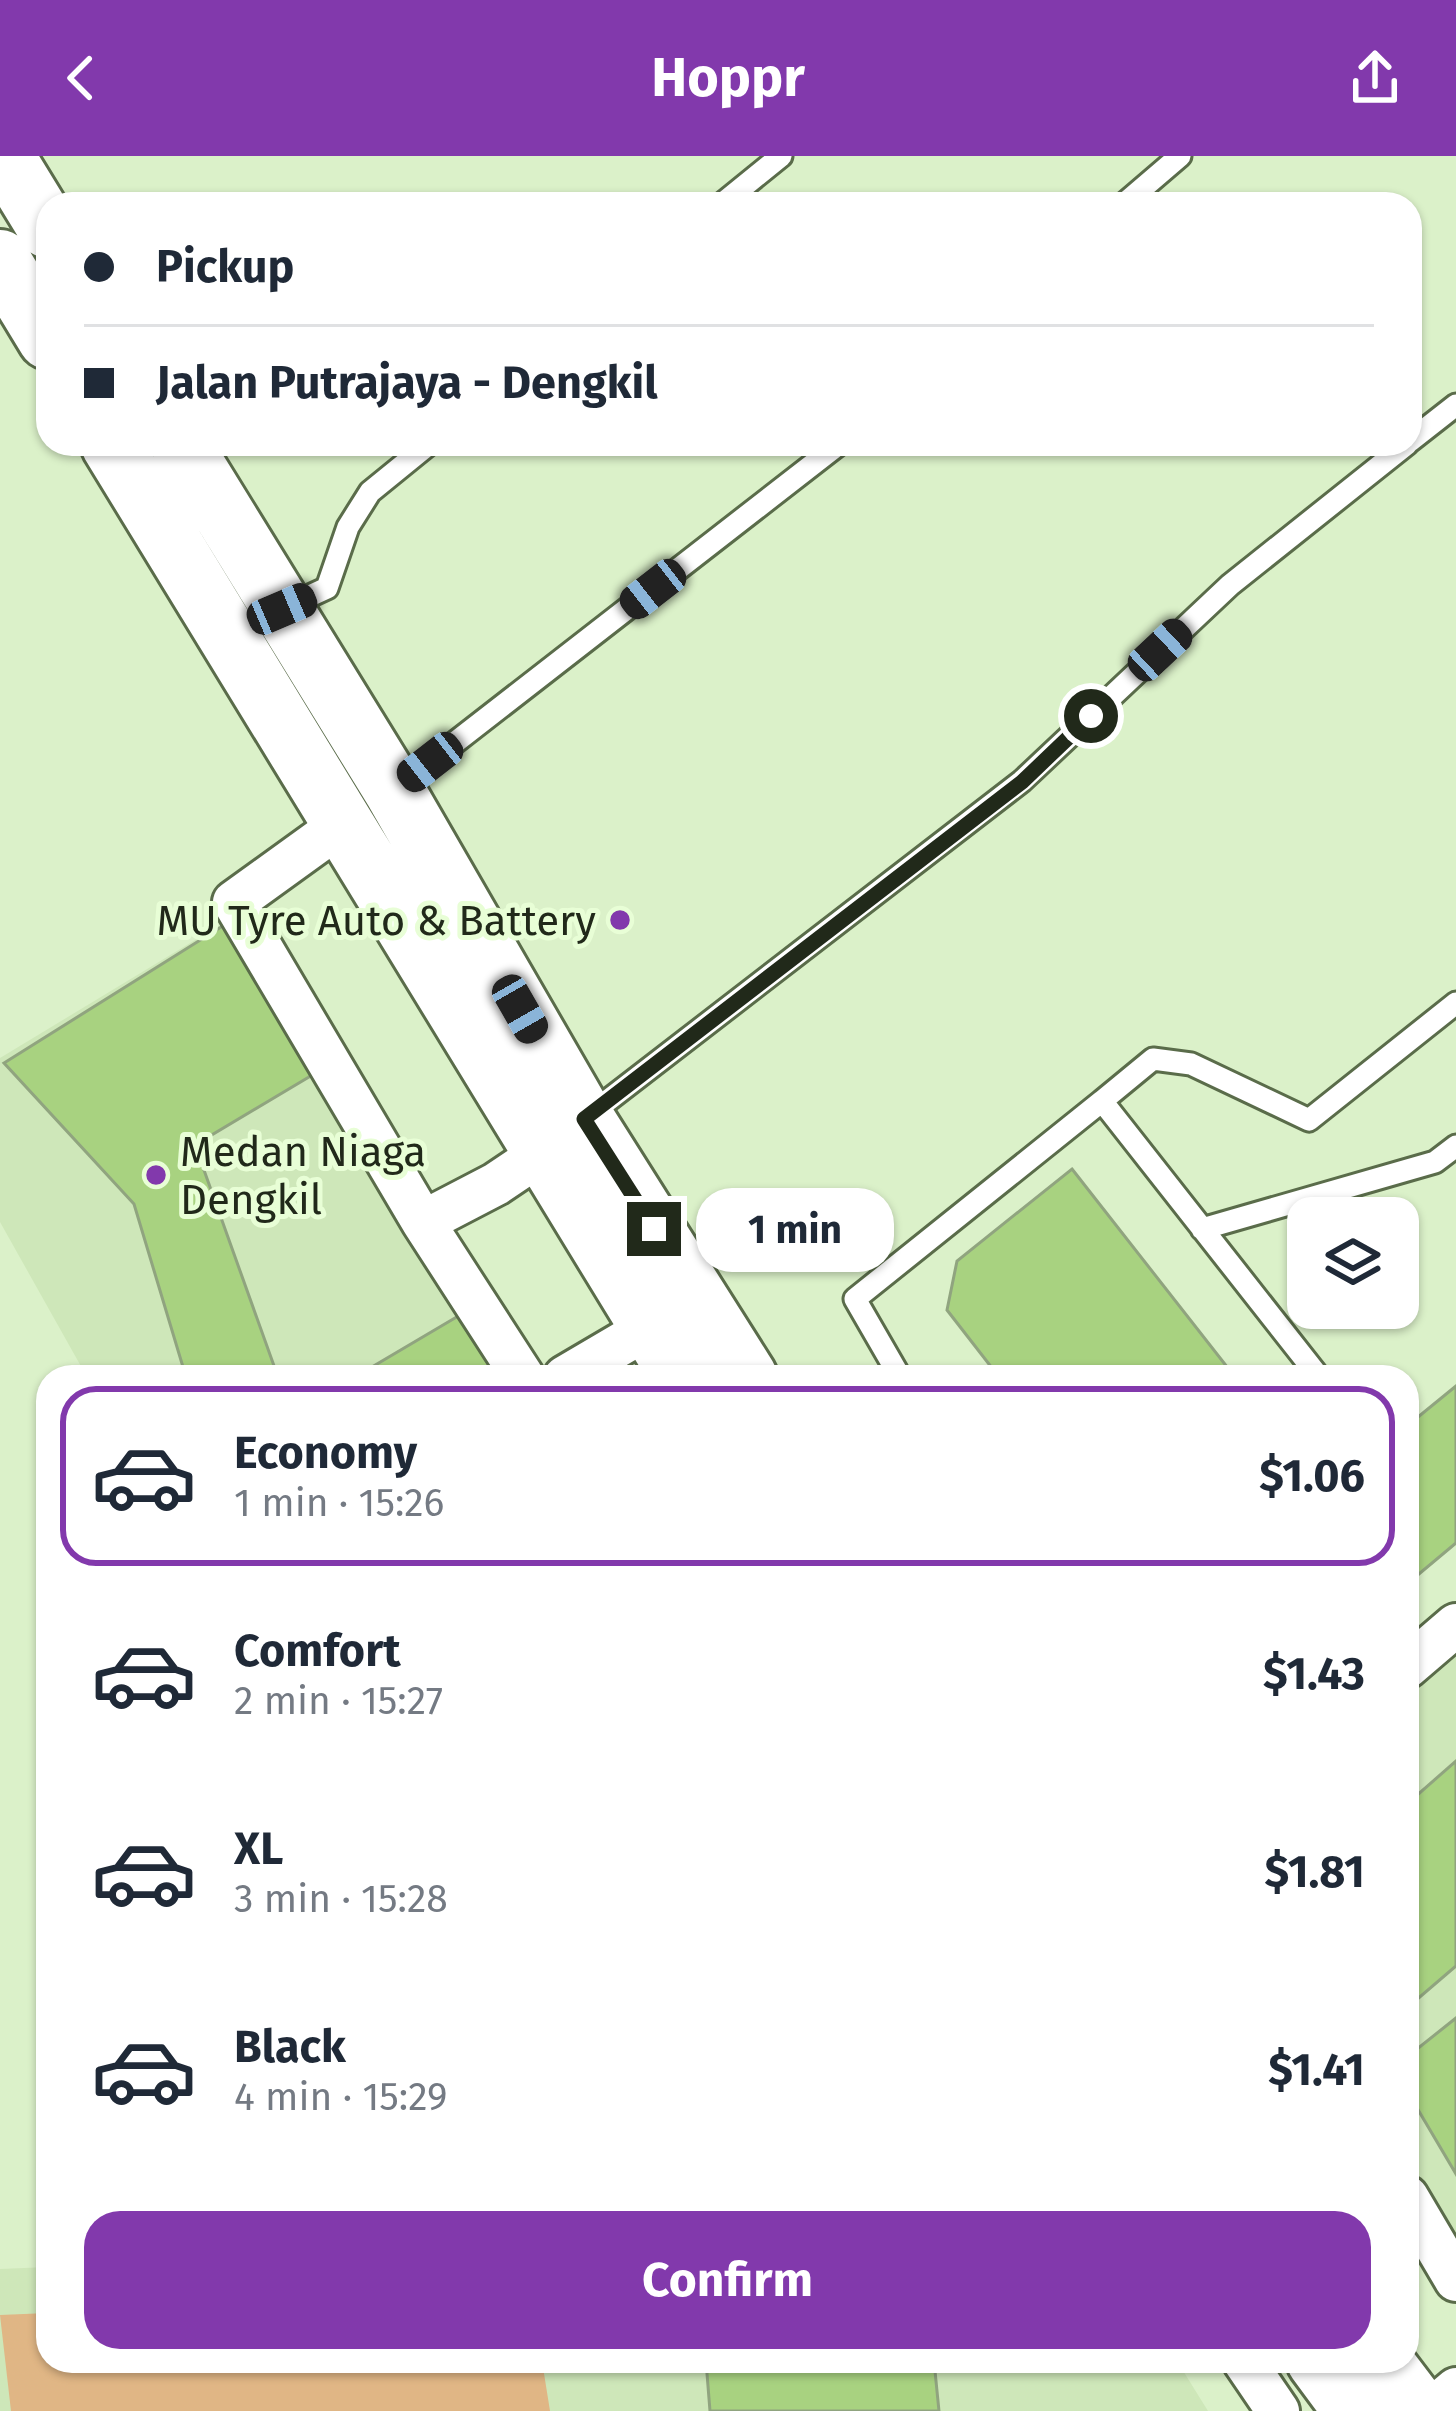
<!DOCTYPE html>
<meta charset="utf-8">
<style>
body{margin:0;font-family:"Fira Sans",sans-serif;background:#f6f6f7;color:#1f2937;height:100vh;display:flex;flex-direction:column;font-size:45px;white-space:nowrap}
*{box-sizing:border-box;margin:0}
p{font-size:39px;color:#747a83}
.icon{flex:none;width:66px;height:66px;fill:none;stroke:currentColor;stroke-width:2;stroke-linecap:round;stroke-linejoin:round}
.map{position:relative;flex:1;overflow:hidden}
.panel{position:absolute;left:36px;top:1209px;width:1383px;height:1008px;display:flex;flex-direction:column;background:#fff;border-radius:36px;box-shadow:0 3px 9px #0004}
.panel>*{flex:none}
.hud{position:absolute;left:36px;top:36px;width:1386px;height:264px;border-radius:36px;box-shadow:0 3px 9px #0004;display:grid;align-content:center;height:264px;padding:0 48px;background:#fff}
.controls{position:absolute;left:1287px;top:1041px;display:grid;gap:24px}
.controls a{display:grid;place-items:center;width:132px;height:132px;border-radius:24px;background:#fff;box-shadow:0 3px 9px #0004;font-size:60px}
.end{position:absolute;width:54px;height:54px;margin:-27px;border:15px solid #21291a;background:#fff;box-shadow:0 0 0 6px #fff}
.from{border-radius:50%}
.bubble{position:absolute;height:84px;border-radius:36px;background:#fff;box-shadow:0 3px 9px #0004;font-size:39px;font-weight:700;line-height:84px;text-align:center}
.car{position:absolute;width:36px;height:72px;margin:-36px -18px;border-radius:15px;box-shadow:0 0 9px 3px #0007;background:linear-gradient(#222 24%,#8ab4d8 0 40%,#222 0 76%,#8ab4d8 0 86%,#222 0)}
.hud b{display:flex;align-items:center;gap:42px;height:114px;font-size:45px}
.hud b+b{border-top:3px solid #e0e1e3}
.hud i{width:30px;height:30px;background:#1f2937}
ul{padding:21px 0 0;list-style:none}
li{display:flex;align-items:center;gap:36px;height:180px;margin:0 24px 18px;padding:0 24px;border:6px solid transparent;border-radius:36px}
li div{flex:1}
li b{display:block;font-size:45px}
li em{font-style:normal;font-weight:700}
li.selected{border-color:#8239ac}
li>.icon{width:108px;height:108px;stroke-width:1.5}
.action{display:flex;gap:24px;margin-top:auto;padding:24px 48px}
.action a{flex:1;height:138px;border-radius:36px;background:#8239ac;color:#fff;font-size:48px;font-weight:700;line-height:138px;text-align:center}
header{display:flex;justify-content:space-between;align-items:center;height:156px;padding:0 48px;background:#8239ac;color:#fff;font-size:54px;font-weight:700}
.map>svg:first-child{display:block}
</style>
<header><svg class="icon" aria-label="back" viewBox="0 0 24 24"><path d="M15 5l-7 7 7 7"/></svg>Hoppr<svg class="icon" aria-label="share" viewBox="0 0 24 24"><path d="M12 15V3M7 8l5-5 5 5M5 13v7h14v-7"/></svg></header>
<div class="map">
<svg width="1456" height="2255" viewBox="0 0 1456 2255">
<rect width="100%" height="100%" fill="#dbf1c9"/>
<path fill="#cee7b9" d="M253,749L544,1221H87L0,1066V902Z
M1456,1490V2092L1407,2008V1531Z
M48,2111V2205H1177L1208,2255H0V2113Z"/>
<path fill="#e0b685" d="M48,2157V2205H542L550,2255H11L0,2159Z"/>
<path fill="#a8d280" stroke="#90a47f" stroke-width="3" d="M229,766L319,915L195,989L278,1221H186L134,1048L4,907Z
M1072,1013L1235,1221H999L947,1154L957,1105Z
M460,1159L498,1221H355Z
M1456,1230V1387L1407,1428V1270Z
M1456,1605V1810L1407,1852V1648Z
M1456,1862V2018L1407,1935V1901Z
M706,2205H934L939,2255H710Z"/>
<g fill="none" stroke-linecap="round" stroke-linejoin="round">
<defs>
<path id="service" d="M722,48L781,0
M1124,48L1180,0
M1410,285L1456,249
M288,450L327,432L348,371L370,336L429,288
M399,630L839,288
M1102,945L1153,903L1191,908L1309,964L1456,847
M589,959L1022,625L1230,429L1407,288
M1202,1073L1435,1006L1456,990
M900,1221L855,1143L1102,945L1319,1221"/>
<path id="minor" d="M342,668L234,746L423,1066L496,1028L542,997
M423,1066L523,1221
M565,1221L650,1171
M1407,1511L1456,1469
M1407,2041L1456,2124
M1244,2205L1278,2255
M1430,2255L1456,2233"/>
<path id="secondary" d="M4,0L48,72
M0,104L48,183
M111,288L681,1221
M181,288L394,634L584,963L747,1221
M1317,2205L1354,2255
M1382,2205L1420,2255"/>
</defs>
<use href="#service" stroke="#5a6c4a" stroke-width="27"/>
<use href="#minor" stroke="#5a6c4a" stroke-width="48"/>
<use href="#secondary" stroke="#5a6c4a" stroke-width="66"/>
<use href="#service" stroke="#fff" stroke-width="21"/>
<use href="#minor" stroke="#fff" stroke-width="42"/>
<use href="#secondary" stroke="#fff" stroke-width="60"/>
</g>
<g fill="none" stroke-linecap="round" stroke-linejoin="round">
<path stroke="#21291a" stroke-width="15" d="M654,1073L584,963L1022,626L1091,560"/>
</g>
<g fill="#8239ac" stroke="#e8fed6" stroke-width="4.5">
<circle cx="620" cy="764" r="12"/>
<circle cx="156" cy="1019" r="12"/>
</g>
<g text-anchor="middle" stroke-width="10" stroke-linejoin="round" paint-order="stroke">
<g font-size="42" fill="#21291a" stroke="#e8fed6" text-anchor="end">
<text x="596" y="779">MU Tyre Auto &amp; Battery</text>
<text x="180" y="1010" text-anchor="start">Medan Niaga<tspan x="180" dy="48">Dengkil</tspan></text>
</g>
</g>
</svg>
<div class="controls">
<a><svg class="icon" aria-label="layers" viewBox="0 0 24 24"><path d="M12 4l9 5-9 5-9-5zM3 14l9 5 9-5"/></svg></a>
</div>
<i class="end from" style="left:1091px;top:560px"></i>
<i class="end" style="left:654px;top:1073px"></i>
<div class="bubble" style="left:696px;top:1032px;width:198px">1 min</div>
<i class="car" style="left:653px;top:433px;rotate:232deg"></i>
<i class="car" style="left:282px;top:453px;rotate:67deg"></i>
<i class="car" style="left:1160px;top:494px;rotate:47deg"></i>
<i class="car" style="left:430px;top:606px;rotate:232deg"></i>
<i class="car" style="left:520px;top:853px;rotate:150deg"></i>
<div class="hud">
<b><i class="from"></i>Pickup</b>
<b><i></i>Jalan Putrajaya - Dengkil</b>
</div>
<section class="panel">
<ul>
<li class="selected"><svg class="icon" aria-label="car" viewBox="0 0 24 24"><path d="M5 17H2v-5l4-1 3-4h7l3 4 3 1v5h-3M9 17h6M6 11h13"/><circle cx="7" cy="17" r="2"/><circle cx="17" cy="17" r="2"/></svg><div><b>Economy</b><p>1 min · 15:26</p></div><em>$1.06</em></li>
<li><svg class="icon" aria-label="car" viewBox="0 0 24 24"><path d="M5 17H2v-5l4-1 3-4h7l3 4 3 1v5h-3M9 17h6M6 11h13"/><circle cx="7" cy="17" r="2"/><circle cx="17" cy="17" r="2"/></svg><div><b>Comfort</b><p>2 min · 15:27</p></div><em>$1.43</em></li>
<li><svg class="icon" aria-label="car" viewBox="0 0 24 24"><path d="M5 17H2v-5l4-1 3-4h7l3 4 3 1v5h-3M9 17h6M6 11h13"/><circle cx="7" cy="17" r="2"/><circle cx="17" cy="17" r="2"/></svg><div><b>XL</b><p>3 min · 15:28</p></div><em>$1.81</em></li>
<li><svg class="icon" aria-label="car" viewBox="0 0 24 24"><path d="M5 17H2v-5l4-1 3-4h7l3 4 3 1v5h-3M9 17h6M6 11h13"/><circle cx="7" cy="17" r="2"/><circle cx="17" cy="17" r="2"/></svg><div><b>Black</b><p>4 min · 15:29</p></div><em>$1.41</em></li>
</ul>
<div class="action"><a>Confirm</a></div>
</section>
</div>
